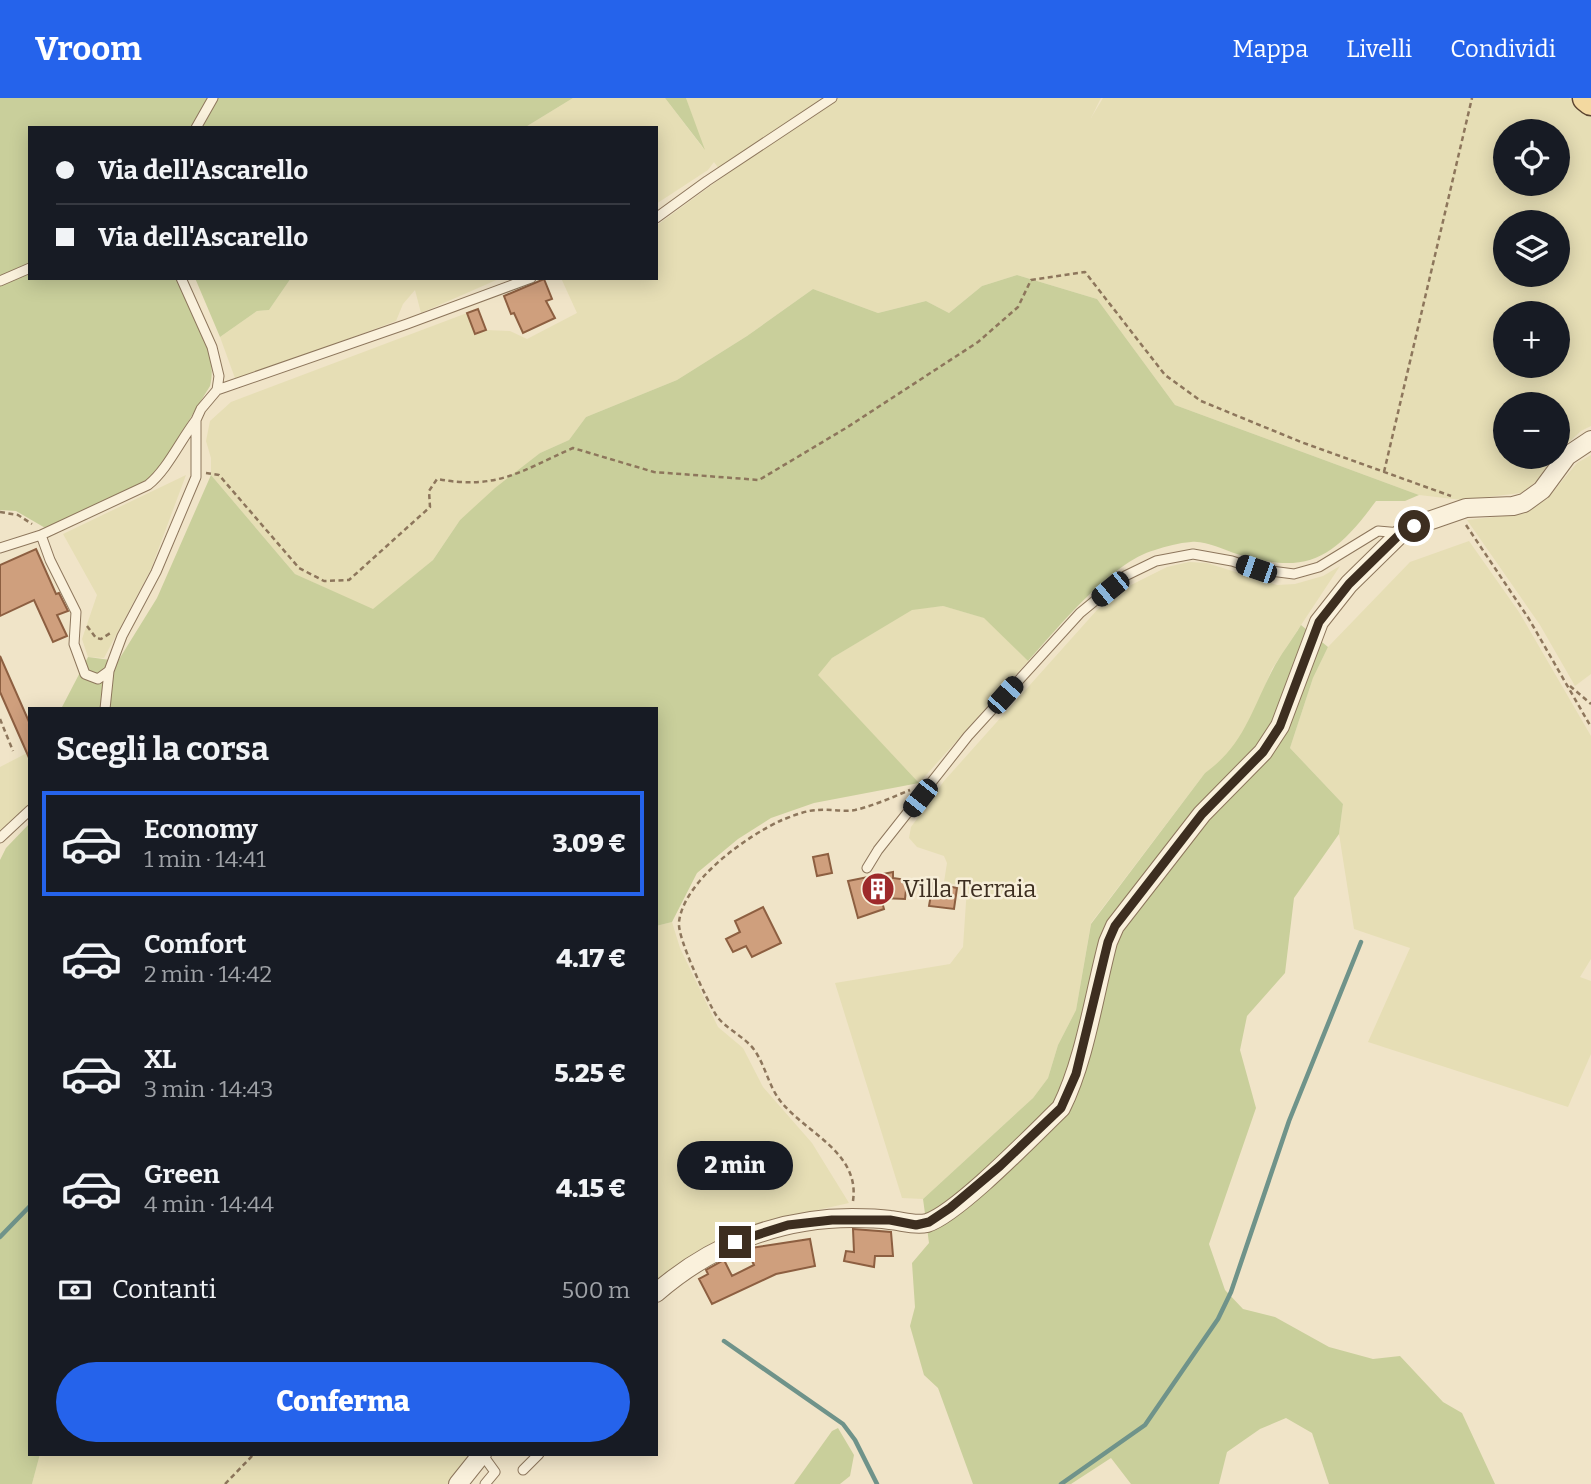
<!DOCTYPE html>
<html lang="it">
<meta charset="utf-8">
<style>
body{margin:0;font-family:Bitter,serif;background:#20242c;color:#f1f3f6;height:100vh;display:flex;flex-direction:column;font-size:26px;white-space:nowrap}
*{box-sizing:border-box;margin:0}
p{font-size:23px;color:#9ea1a6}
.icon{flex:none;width:38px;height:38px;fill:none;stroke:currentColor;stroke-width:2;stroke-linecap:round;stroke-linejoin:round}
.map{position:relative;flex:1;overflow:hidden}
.side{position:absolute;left:28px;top:609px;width:630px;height:749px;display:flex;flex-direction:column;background:#171b24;border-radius:0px;box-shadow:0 4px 18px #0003}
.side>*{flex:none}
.hud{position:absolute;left:28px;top:28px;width:630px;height:154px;border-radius:0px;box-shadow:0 4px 18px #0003;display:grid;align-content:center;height:154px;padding:0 28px;background:#171b24}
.fabs{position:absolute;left:1493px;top:21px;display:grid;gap:14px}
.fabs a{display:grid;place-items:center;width:77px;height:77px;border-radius:50%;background:#171b24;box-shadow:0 4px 18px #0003;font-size:35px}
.end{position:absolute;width:32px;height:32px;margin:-16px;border:9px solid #3d2e20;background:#fff;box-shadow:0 0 0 4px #fff}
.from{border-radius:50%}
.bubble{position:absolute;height:49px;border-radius:24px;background:#171b24;box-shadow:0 4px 18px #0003;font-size:23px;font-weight:800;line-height:49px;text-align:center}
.car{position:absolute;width:21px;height:42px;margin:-21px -10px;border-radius:9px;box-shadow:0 0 5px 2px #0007;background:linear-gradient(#222 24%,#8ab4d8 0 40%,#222 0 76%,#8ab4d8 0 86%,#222 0)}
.hud b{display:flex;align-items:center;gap:24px;height:66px;font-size:26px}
.hud b+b{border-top:2px solid #363941}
.hud i{width:18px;height:18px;background:#f1f3f6}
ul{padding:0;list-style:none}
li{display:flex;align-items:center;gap:21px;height:105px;margin:0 14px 10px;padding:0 14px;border:4px solid transparent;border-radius:0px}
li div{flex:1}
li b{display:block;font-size:26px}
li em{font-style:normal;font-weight:800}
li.current{border-color:#2563eb}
li>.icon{width:63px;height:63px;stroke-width:1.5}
h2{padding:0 28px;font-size:32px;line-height:84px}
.pay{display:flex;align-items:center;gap:18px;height:77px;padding:0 28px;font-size:26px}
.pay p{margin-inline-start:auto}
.action{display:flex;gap:14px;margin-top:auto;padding:14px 28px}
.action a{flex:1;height:80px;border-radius:42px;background:#2563eb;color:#fff;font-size:28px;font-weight:800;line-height:80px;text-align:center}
header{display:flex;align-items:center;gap:42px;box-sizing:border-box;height:98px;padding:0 35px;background:#2563eb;color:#fff}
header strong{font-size:33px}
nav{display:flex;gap:38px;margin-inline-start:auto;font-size:24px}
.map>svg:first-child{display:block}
</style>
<header>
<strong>Vroom</strong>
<nav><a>Mappa</a><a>Livelli</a><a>Condividi</a></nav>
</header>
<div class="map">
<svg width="1591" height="1386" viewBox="0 0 1591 1386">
<rect width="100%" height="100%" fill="#f0e4c8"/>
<path fill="#e6deb5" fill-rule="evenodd" d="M573,0H665L703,50L686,0H1101L1091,20L1103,0H1569L1591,18V328L1581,333L1558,354V306H1505V359H1553L1537,383L1521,395L1462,402L1419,397L1175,307L1097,201L1017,177L982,188L949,215L926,203L878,215L813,191L747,238L677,282L586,319L569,342L540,355L460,422L433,462L373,512L295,476L211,377V360L206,343L210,323L231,304L467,215L475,236L486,232L510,233L527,241L577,215L561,180H656V128L724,78L714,64L708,72L656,106V30H524ZM1505,33H1558V86H1505ZM1505,124H1558V177H1505ZM1505,215H1558V268H1505Z
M291,180H501L421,215L415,192L403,206L396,223L236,283L220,239L257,213L269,212Z
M1591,357V576L1575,588L1540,527L1467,422L1521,416L1547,401L1577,365Z
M186,377L151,471L104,560L88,559L82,541L97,497L63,436Z
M1469,443L1519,514L1591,638V861L1580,879L1591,883V956L1568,1009L1368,944L1410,850L1354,831L1339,736L1343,706L1290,650L1313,580L1328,549L1410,464Z
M1189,464L1207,465L1277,487L1295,486L1323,478L1340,468L1272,571L1249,626L1225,661L1205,675L1091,825L1076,912L1058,947L1048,980L1033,1000L923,1101L902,1100L835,885L950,866L963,849L967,789L944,784L947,765L944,758L917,749L909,740L911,729L944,683L1097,512L1131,487L1167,469Z
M943,508L985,520L1028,563L919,685L817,577L832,560L912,511Z
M27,655L30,662V706L0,734V669Z
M672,824L680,850L718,929L743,950L763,989L812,1045L849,1105L791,1118L656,1189V828Z
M40,1356H475L453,1386H32Z"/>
<path fill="#c9cf9b" d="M0,0H573L524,30H30V180H176C191,213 219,252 210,288L156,376L146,384L47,431L16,413L0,412Z
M665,0H686L705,52Z
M1017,177L1097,201L1175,307L1419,397L1405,403H1376C1334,460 1308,478 1237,456C1224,452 1205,442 1191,444C1179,445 1166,448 1155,452C1111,464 1058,530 1028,563L984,520L943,508L912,512L832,560L818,577L919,685L814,705L771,720L738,741L697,775L672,824L656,828V611H61L88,559L118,563L157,500L211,377L295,476L373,511L433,462L460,422L495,390L540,355L569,342L586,319L677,282L747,238L813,191L878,215L926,203L949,215L982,188Z
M195,180H291L269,212L257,213L220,239Z
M1301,527L1328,549L1313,580L1290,650L1343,706L1339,736L1294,800L1285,875L1247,918L1240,952L1256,1010L1209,1146L1225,1192L1243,1211L1275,1219L1329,1249L1373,1261L1400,1258L1443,1304L1462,1315L1495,1386H1329L1312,1335L1286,1320L1260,1331L1227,1354L1219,1386H1131L1111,1360L1071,1386H973L938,1290L924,1277L910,1228L915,1209L912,1165L929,1145L923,1101L1033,1000L1048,980L1058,947L1076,912L1091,826L1205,675C1244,647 1251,613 1272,573C1280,557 1292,542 1301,527Z
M30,725V1356H40L32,1386H0V762L6,750Z
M838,1330L854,1357L850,1378L840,1386H794L832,1333Z"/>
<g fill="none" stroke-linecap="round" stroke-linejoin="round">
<path stroke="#6f938a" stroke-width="4.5" d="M0,1139L30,1108
M724,1243L843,1326L855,1342L877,1386
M1061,1386L1145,1327L1218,1221L1231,1194L1289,1023L1361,844"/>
</g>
<path fill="#cf9f7d" stroke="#8d5f41" stroke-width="2" d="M544,181L552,201L546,203L555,220L523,235L514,215L511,216L504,198Z
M478,211L486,232L475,236L467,215Z
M36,451L56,496L59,495L68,513L57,517L67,538L53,544L34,502L0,518V467Z
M0,558L30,626V662L0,594Z
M828,756L832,775L817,778L813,759Z
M893,774V780L907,782L905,801L881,800L884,811L858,820L848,783Z
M933,785L957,790L954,811L929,808Z
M763,809L781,845L752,859L746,848L733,854L726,841L740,834L735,823Z
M853,1131L891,1134L893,1158H875L874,1169L844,1163L846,1153L854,1154Z
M810,1141L815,1168L776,1176L712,1206L699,1181L708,1176L706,1172L724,1162L732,1178L754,1167L747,1152L751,1150Z"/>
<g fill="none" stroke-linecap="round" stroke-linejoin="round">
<defs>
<path id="service" d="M196,30L213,0
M656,120L707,83L832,0
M0,183L30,170
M217,292L407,226L531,180
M41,437L50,462L76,514L74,546L85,576L98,581L109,573
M0,450L41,437L148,387C167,372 180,343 196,322
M105,611L109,573L122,538L156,474L196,379V322L201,311L217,292L219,278L212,249L181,180
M0,740L30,712
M867,770L878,752L968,638L1080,515L1125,478L1156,463L1193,456L1232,463L1256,471L1294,476L1319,469L1378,433L1401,435
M482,1356L495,1374L485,1386
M523,1372L539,1356"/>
<path id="minor" d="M656,1195C711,1147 779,1120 852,1120C864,1120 877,1120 890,1122C902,1123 914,1128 927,1125C958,1115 1034,1036 1061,1010C1085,962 1094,897 1108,844L1115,828L1202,716L1263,654L1280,628L1319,524L1349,486L1401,435L1414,428L1466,410L1513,408L1524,405L1542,392L1567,358L1591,342
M458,1386L482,1356"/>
<path id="primary" d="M1586,0L1591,4"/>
</defs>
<use href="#service" stroke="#8d765c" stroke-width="11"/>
<use href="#minor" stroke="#8d765c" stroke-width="20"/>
<use href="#primary" stroke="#5b4430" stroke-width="29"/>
<path stroke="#8d765c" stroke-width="2.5" stroke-dasharray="5 3.5" stroke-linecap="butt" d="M1384,374L1472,0
M206,375L219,377L299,470L324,483L349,482L430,409L429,393L437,381C497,392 519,374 573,350L654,374L759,382L846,330L978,244L1018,209L1031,182L1085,174L1165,277L1201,303L1301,344L1451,398
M0,414L18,417L32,426
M1466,427L1529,521L1591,629
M87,528L96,540L101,541L112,534
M1570,588L1591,606
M0,621L13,653
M853,1103C860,1055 808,1036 782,1005C769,990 766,969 755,953C746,939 724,930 716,917C707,902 677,840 679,824C684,782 747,738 782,722C792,718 807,712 818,712C830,711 843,714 855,712C873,708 893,699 910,692
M225,1386L254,1356"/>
<use href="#service" stroke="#faf1dc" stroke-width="9"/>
<use href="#minor" stroke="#faf1dc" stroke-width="18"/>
<use href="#primary" stroke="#f3d9a0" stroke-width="26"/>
</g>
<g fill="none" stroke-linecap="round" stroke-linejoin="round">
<path stroke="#3d2e20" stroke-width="9" d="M735,1144L788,1127L832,1122H890L916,1127L929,1124L950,1110L1000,1068L1061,1010L1076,976L1108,844L1115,828L1202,716L1263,654L1280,628L1319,524L1349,486L1401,435L1414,428"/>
</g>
<defs>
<symbol id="building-disc" viewBox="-11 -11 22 22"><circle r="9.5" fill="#9e2a2b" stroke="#f7eed8"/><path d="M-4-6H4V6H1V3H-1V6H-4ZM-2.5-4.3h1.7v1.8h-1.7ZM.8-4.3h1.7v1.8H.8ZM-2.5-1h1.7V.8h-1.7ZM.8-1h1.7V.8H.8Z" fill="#fff"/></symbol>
</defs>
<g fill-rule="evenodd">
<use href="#building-disc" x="859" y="772" width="38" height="38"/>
</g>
<g text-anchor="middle" stroke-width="5" stroke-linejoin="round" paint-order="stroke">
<g font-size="24" fill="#3d2e20" stroke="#f7eed8" text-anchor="start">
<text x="903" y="799">Villa Terraia</text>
</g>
</g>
</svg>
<div class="fabs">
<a><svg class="icon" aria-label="locate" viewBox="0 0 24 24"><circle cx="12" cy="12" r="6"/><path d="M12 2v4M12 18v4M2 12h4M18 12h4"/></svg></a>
<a><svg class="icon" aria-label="layers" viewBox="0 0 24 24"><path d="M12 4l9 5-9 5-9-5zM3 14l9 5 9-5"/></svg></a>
<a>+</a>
<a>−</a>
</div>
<i class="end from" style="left:1414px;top:428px"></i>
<i class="end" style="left:735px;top:1144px"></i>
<div class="bubble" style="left:677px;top:1043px;width:116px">2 min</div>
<i class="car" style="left:1256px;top:471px;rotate:289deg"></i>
<i class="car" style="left:1110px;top:491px;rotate:231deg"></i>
<i class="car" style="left:1005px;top:597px;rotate:42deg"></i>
<i class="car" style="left:920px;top:700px;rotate:218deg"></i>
<div class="hud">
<b><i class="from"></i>Via dell'Ascarello</b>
<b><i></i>Via dell'Ascarello</b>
</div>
<section class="side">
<h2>Scegli la corsa</h2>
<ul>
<li class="current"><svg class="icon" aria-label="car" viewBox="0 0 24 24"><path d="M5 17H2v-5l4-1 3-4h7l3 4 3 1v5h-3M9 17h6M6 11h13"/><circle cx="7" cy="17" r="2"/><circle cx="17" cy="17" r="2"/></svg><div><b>Economy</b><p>1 min · 14:41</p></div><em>3.09 €</em></li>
<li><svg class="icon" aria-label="car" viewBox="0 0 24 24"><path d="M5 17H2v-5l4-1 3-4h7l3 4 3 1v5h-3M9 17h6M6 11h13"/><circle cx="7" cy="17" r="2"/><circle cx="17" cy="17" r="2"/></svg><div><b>Comfort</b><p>2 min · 14:42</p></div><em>4.17 €</em></li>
<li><svg class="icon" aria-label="car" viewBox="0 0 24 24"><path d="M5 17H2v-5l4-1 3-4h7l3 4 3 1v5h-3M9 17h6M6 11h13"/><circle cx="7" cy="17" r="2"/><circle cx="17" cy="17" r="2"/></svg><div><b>XL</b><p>3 min · 14:43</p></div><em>5.25 €</em></li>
<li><svg class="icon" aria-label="car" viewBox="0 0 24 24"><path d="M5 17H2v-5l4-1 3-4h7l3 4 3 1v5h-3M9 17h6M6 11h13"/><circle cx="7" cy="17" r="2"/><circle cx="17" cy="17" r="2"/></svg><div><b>Green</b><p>4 min · 14:44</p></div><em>4.15 €</em></li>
</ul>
<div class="pay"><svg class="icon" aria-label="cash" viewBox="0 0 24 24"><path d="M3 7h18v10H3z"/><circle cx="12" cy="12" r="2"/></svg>Contanti<p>500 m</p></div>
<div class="action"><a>Conferma</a></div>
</section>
</div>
